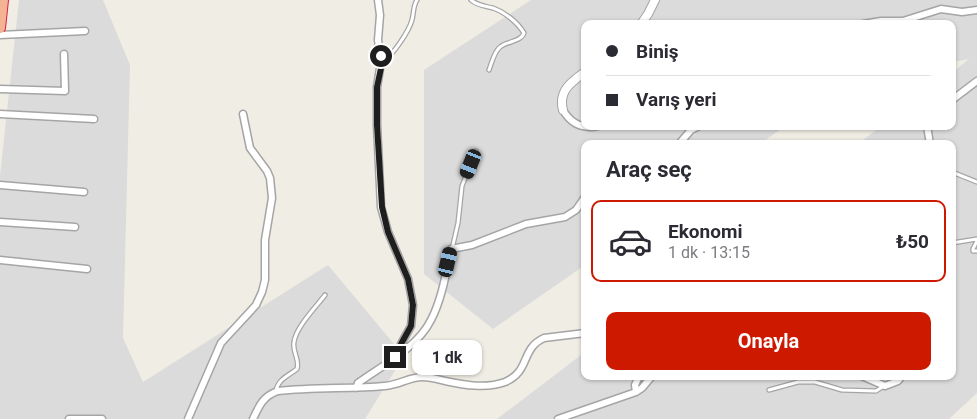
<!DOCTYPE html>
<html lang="tr">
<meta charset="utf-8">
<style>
body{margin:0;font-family:Roboto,sans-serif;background:#f2f2f3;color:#2b2b33;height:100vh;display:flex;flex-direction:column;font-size:19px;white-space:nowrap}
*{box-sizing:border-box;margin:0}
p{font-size:16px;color:#7c7c81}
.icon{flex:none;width:28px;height:28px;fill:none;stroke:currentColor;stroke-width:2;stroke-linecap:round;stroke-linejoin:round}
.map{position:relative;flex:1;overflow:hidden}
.side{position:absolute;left:581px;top:140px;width:375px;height:240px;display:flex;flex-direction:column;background:#fff;border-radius:10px;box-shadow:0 1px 4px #0004}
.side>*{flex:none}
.guide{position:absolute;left:581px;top:20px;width:375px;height:110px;border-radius:10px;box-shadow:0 1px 4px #0004;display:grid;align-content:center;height:110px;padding:0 25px;background:#fff}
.end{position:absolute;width:22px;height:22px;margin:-11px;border:6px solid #1e1e1e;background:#fff;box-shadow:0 0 0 2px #fff}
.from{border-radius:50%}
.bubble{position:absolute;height:35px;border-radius:10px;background:#fff;box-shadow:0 1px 4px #0004;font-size:16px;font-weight:700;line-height:35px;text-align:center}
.car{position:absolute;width:15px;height:30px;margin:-15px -8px;border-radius:6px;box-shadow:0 0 4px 1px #0007;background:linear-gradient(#222 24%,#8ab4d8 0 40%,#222 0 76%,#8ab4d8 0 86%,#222 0)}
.guide b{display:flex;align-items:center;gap:18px;height:48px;font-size:19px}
.guide b+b{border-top:1px solid #e1e1e2}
.guide i{width:12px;height:12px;background:#2b2b33}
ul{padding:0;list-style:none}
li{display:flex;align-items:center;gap:15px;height:82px;margin:0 10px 8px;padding:0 15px;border:2px solid transparent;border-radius:10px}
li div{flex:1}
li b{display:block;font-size:19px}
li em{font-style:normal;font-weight:700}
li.active{border-color:#cc1900}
li>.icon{width:45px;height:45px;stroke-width:1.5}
h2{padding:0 25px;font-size:22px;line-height:60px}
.action{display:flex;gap:10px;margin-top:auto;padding:10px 25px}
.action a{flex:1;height:58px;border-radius:10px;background:#cc1900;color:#fff;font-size:20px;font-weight:700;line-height:58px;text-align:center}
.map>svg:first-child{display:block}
</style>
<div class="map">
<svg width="977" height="419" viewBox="0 0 977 419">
<rect width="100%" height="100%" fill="#f0ede4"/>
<path fill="#dcdbdb" d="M19,0H103L130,65L123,338L143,382L328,265L404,356L365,419H0V176Z
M531,0H977V393L949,419H497L585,352V376H952V144H858L881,126H952L953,72L969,59L953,62L952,24H585V126H785L760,144H585V265L493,329L424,274V70Z"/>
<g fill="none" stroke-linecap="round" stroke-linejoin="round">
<defs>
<path id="service" d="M471,0C478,6 485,6 493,8C505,12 518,23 524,33C521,42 507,41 500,47C494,52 492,62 489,70
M382,62C392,57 409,31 412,20C414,12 413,6 417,0
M952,172L977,182
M977,241L973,249V251H977
M952,243L977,239
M452,249L458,223L462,186L476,151
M769,390L798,382H815L842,390L876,391L884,386
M276,391C278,379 288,376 297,369C300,359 292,352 294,342C296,327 316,307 325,295"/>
<path id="minor" d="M378,0L380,15L378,40L381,62L377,87V125L381,207L388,232L408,279L413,305L411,326L401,344L402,352
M863,24L881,21H903L941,9L962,12L977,10
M0,35L85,31
M0,89L65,91L64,54
M952,100L977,81
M563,110C571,124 583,129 598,126
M0,114L94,119
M927,126L930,144
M679,144L691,130L699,126
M0,185L84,192
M0,222L75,227
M0,260L87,269
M862,376L885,386L898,381L902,376
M356,388L358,383C383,365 417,348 431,320C442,299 446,273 451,249L472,245L526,224L565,217L576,210L585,197
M636,392L635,385L639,376
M69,419H102
M188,419L221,343L256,305L262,292L265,280V240L272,198L270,178L267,171L250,148L243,114
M253,419C259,406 263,396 278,391C314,387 350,389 385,386C398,385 410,377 422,377C430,377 437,379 445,381C464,385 486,389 505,382C531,371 520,349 544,338L585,333
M558,419L636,392L642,388L652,376"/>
<path id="tertiary" d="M641,24L648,14L655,0
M563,110C558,91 571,82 585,72"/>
<path id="trunk" d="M0,28L3,0"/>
</defs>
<use href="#service" stroke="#a5a5a5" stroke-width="5.5"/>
<use href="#minor" stroke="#a5a5a5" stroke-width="9"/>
<use href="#tertiary" stroke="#a5a5a5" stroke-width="10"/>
<use href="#trunk" stroke="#e11d48" stroke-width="12"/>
<use href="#service" stroke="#fff" stroke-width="3"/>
<use href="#minor" stroke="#fff" stroke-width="6"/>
<use href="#tertiary" stroke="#fff" stroke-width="8"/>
<use href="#trunk" stroke="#f4b494" stroke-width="10"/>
</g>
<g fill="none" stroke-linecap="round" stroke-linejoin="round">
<path stroke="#1e1e1e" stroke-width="6" d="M381,56V68L377,87V125L382,207L388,232L408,279L413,305L411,326L401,344L402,352L395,357"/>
</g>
</svg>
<i class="end from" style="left:381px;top:56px"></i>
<i class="end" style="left:395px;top:357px"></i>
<div class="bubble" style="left:412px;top:340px;width:70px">1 dk</div>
<i class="car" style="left:471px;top:164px;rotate:202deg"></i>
<i class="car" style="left:448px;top:262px;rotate:13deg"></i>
<div class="guide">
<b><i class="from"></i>Biniş</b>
<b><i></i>Varış yeri</b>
</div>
<section class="side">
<h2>Araç seç</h2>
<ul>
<li class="active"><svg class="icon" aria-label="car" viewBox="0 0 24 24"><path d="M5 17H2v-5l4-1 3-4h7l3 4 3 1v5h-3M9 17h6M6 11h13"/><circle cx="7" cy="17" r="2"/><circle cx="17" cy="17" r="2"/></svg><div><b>Ekonomi</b><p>1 dk · 13:15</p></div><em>₺50</em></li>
</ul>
<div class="action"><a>Onayla</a></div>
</section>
</div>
